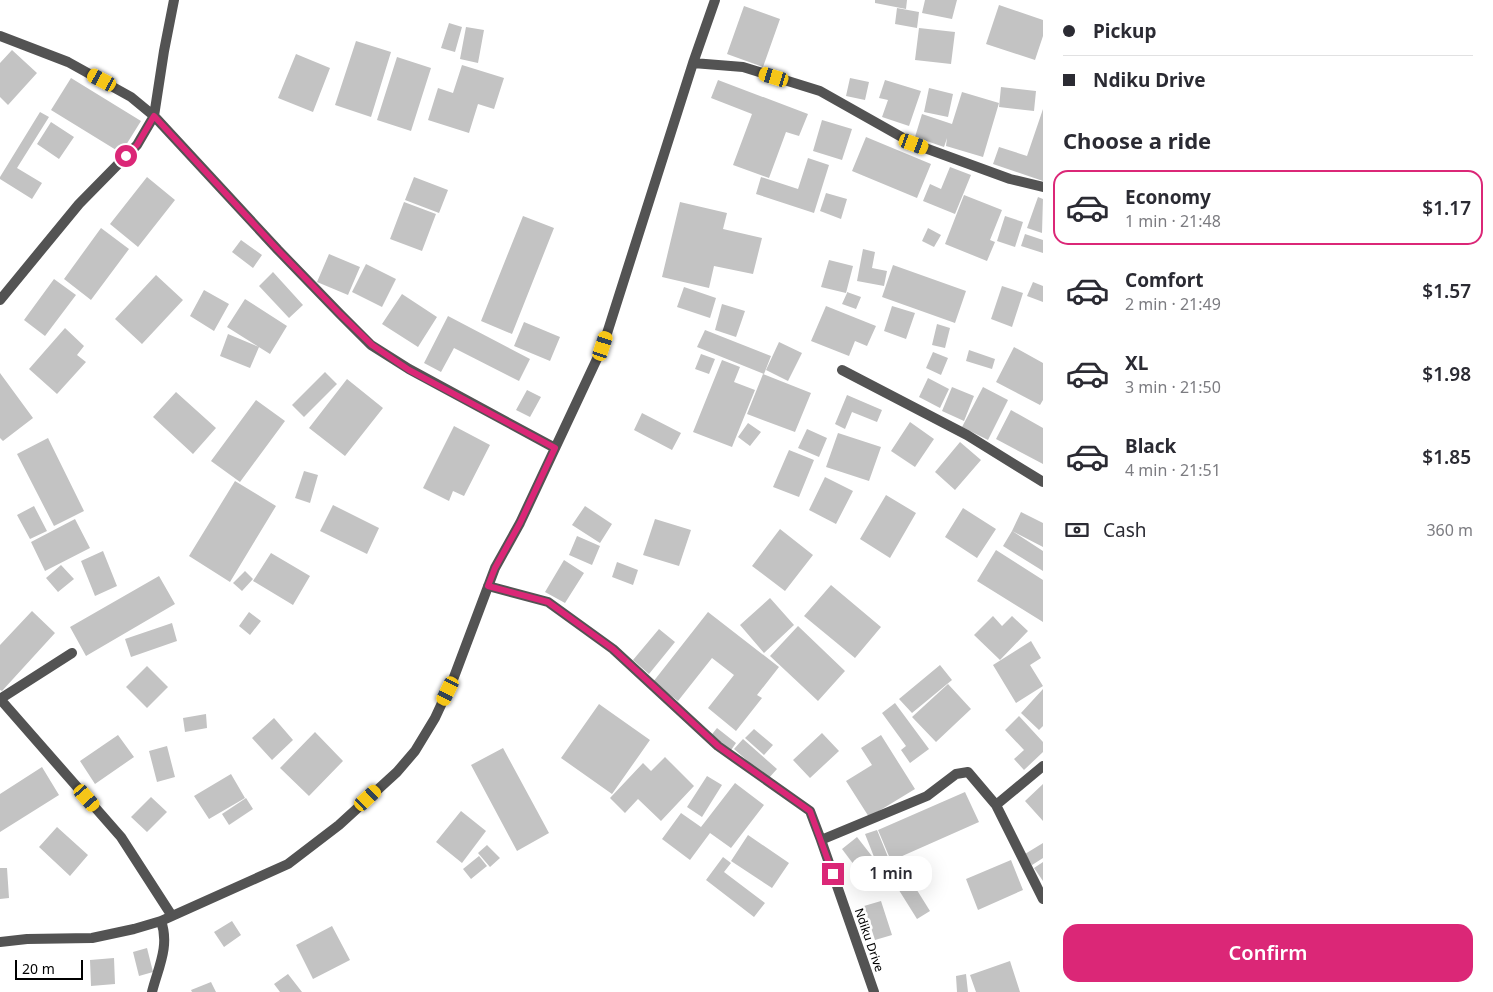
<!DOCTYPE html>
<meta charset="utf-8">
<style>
body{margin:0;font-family:"Noto Sans",sans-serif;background:#f2f2f3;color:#2b2b33;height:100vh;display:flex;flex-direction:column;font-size:19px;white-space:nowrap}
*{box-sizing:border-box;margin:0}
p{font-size:16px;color:#7c7c81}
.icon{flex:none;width:28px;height:28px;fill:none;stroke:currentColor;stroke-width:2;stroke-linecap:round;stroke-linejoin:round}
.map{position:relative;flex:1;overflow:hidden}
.sheet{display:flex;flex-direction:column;background:#fff;width:450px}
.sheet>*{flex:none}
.guide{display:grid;align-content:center;height:110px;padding:0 20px;background:#fff}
.scale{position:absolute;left:15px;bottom:12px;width:68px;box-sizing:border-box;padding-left:5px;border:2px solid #000;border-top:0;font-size:14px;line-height:18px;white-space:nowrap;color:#000;-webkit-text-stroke:4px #fff;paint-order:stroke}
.end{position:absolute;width:22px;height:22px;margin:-11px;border:6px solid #db2777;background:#fff;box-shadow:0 0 0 2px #fff}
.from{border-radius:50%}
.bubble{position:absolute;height:35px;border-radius:15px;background:#fff;box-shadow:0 5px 20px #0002;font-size:16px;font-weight:600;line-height:35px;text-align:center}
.car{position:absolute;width:15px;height:30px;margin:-15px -8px;border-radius:6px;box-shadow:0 0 4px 1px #0007;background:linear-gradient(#f5c518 24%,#345 0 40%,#f5c518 0 76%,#345 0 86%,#f5c518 0)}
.guide b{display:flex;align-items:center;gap:18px;height:48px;font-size:19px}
.guide b+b{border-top:1px solid #e1e1e2}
.guide i{width:12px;height:12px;background:#2b2b33}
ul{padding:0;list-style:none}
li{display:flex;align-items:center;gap:15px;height:75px;margin:0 10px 8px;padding:0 10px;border:2px solid transparent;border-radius:15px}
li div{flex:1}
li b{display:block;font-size:19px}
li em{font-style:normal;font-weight:600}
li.selected{border-color:#db2777}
li>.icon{width:45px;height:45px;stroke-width:1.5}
h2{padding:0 20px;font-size:22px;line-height:60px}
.pay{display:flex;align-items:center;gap:12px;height:55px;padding:0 20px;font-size:19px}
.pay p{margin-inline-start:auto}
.button{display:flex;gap:10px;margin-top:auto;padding:10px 20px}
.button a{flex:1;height:58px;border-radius:15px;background:#db2777;color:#fff;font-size:20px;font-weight:600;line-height:58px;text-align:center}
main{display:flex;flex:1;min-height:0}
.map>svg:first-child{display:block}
</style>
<main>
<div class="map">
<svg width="1043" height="992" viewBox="0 0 1043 992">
<rect width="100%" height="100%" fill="#fff"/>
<path fill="#c3c3c3" d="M875,0H907L906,9L875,3Z
M925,0H957L952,19L922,13Z
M999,5L1043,20V36L1035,60L986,44Z
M744,6L780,19L763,67L727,54Z
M897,8L919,12L917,28L895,24Z
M449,23L462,27L455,52L441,48Z
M466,27L484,30L478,63L460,59Z
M919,28L955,32L951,64L915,60Z
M356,41L391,52L371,117L335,105Z
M12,50L37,73L8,105L0,97V63Z
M296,54L330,68L313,112L278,98Z
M397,57L431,68L411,131L377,120Z
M462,65L504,78L494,109L478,104L469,133L428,120L438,88L453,93Z
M71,78L141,121L121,153L51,110Z
M850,78L869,82L865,100L846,96Z
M718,80L808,114L799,136L786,132L769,178L733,165L752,114L711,98Z
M885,80L921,91L909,126L882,117L888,100L879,98Z
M1001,87L1036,91L1034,111L999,107Z
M929,88L953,94L948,117L924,112Z
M962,92L999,103L983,157L946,146L947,138L944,147L915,137L922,114L952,124Z
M1043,109V181L993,164L999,147L1027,156Z
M40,112L49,117L17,168L42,183L32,199L0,179V177Z
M822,120L852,129L842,160L813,151Z
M51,122L74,137L59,159L37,144Z
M866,137L931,164L917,198L852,171Z
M808,158L829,165L814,213L756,194L761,177L798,189Z
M950,167L971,175L955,214L923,201L930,184L941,189Z
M147,177L175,200L138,247L110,224Z
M414,177L448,190L439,213L405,200Z
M826,193L847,199L841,219L820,211Z
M964,195L1002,210L990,240L995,242L987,261L945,244Z
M1038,197L1043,199L1042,233L1027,228Z
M404,202L436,214L422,251L390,239Z
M680,202L727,213L723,229L762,238L753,274L714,266L709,288L662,277Z
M523,216L554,228L512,334L481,321Z
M1005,216L1023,222L1015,247L997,241Z
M101,228L129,249L91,300L64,279Z
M928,228L941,235L934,247L922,241Z
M1025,234L1043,240V253L1021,246Z
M241,240L262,255L253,268L232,252Z
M863,249L875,252L872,268L887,271L884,286L857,281Z
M329,254L360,267L348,295L317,282Z
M829,260L853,266L846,293L821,287Z
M366,264L396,279L382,307L352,292Z
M893,265L966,291L955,323L882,297Z
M273,272L303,305L289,318L259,286Z
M156,275L183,300L142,344L115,319Z
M54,279L76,295L45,336L24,320Z
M1033,282L1043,286V302L1027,296Z
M1002,286L1023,293L1012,327L991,319Z
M684,287L716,298L710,318L677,307Z
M204,290L229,304L214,331L190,316Z
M847,293V292L861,297L856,309L842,304Z
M402,294L437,317L418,347L382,324Z
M245,299L287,326L270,354L227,327Z
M722,304L745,311L736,337L715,330Z
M826,306L876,326L867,346L855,341L849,356L811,341Z
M892,306L915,313L906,339L884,331Z
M448,316L530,359L519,381L454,348L441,372L424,363Z
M524,322L560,337L550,361L514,346Z
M937,324L950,328L945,348L932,345Z
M65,328L84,346L77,355L86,362L57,394L29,369Z
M705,330L771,356L764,374L697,347Z
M228,334L259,347L250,368L220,356Z
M779,342L802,353L788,381L766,370Z
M1014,347L1043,363V400L1040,405L996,382Z
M969,350L995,359L992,369L966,361Z
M933,352L948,358L941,375L926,368Z
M701,354L715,359L709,374L695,369Z
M722,360L740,367L734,382L755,390L732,447L693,432Z
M325,372L337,384L304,417L292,405Z
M0,373L33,418L3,441L0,438Z
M763,374L811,393L795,432L747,414Z
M928,378L949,389L940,408L919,397Z
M347,379L383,408L345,456L309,428Z
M952,387L974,396L964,421L942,411Z
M983,387L1008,400L988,440L962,427Z
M527,390L541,397L530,417L516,410Z
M176,392L216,428L193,454L153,417Z
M847,395L882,410L877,422L852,412L845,429L835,424Z
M256,400L285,421L240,482L211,461Z
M1011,410L1043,428V464L996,439Z
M642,413L681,433L672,450L634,430Z
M910,422L934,439L915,467L891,451Z
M748,423L761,432L750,446L738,437Z
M454,426L490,445L464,496L453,491L449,501L423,488Z
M807,429L827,438L819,457L798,448Z
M838,433L881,447L869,481L826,467Z
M48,438L84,511L54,526L17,454Z
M960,442L981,460L955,490L935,472Z
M789,450L814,460L799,497L773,487Z
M304,471L318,475L310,503L295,498Z
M825,477L853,491L836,524L809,510Z
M235,481L276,506L230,582L189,556Z
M886,495L916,513L890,558L860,539Z
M333,505L379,528L367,554L320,531Z
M34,506L47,531L30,539L17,515Z
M585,506L612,524L600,543L572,525Z
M963,508L996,529L977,558L945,537Z
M1021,512L1043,523V547L1012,531Z
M75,519L90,548L45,571L31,542Z
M655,519L691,530L679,566L643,555Z
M780,529L813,555L785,591L752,566Z
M1012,531L1043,551V571L1003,546Z
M577,536L600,546L592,565L569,555Z
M996,550L1043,580V622L977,581Z
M103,551L117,586L95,596L81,561Z
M271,553L310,576L293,605L253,581Z
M564,560L584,573L565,603L545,592Z
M617,562L638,570L633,585L612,577Z
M61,565L74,579L58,592L46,578Z
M245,571L253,579L242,591L233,583Z
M159,576L175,604L86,656L70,627Z
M831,585L881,627L855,658L804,616Z
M770,598L794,625L764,653L740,625Z
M32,611L55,633L2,691L0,690V645Z
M249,612L261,621L250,635L239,626Z
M708,612L779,667L757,695L762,698L736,731L708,708L734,675L712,658L678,701L653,682Z
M993,616L1002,626L1012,616L1028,631L1000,660L974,635Z
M172,623L177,641L131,657L125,639Z
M798,626L845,671L818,701L770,656Z
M659,629L675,642L649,674L633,660Z
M1031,641L1041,658L1030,665L1043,686L1016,703L993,665Z
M940,665L952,680L912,713L899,699Z
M147,666L168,687L147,708L126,687Z
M948,684L971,709L936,742L912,717Z
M1043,689V726L1039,730L1021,713Z
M895,703L929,749L910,763L901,750L906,746L882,713Z
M599,704L650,740L612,794L561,758Z
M206,714L207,728L185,732L183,718Z
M1019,716L1043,742V752L1024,770L1014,759L1024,750L1005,730Z
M274,718L293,740L272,760L252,738Z
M717,728L736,743L729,753L709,738Z
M754,729L773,745L764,755L745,738Z
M315,732L343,761L309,796L280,768Z
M822,733L839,751L810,778L793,760Z
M118,735L134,757L95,784L80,761Z
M881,735L915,789L869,817L846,781L872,765L861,748Z
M743,739L777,769L768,779L734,749Z
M167,746L175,777L157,782L149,751Z
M503,748L549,833L517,851L471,765Z
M665,757L694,786L661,821L638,799L625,813L610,798L643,763L651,771Z
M42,767L59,795L0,832V794Z
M231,774L245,798L209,819L194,796Z
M707,776L722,785L702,817L687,807Z
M735,783L764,805L731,848L710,833L690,860L662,839L681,813L701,827Z
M1043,784V821L1025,801Z
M965,792L979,822L891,861L878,830Z
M151,797L167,812L147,832L131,817Z
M246,798L253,809L229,825L222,814Z
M461,811L486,831L462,863L436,842Z
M57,827L88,855L70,876L39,847Z
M877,830L888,857L876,862L865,834Z
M748,835L789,863L772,888L731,861Z
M857,837L882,869L866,881L842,849Z
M1043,843V858L1032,865L1025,854Z
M487,845L500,858L490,867L478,853Z
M479,856L487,866L471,879L463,869Z
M723,857L731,863L724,872L765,903L754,917L706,880Z
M1011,860L1023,890L978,910L966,879Z
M1043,862V881L1034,868Z
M0,868H7L9,898L0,899Z
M910,879L930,911L917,919L897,887Z
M881,901L892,935L875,940L864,906Z
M232,921L241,935L224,947L214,932Z
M332,926L350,960L313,979L296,945Z
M147,948L153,972L139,976L133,952Z
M114,958L115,984L91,986L90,960Z
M1010,961L1020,992H976L970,975Z
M288,974L302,992H280L274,984Z
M966,974L968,992H957L956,976Z
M211,982L216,992H192L191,990Z"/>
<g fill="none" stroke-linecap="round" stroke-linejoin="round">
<path stroke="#535353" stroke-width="10" d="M0,36L68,62L131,97L154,116L278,250L340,314L371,345L409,369L555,448
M693,63L743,67L820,91L914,144L1010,179L1043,187
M0,300L79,204L137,145L154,116L164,51L174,0
M842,370L967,435L1043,482
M488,586L548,602L613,649L718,746L810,811L821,840L927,796L956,774L968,772L996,805L1043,899
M0,699L121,837L172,916
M0,699L72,653
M996,805L1043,766
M821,840L874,992
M0,942L27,939L92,938L134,929L161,921L288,864L339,825L397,772L415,751L435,718L454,677L495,568L520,523L603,346L693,63L715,0
M152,992C158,968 170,946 161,921"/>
</g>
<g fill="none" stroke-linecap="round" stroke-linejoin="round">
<path stroke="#db2777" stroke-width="6" d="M126,156L137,145L154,116L278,250L340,314L372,345L409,370L555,448L520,523L495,568L488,586L548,602L613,649L718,746L810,811L833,874"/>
</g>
<g text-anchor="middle" stroke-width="5" stroke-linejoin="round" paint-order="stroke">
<g font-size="12" fill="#000" stroke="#fff">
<text transform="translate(869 940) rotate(71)" y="4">Ndiku Drive</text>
</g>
</g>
</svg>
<div class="scale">20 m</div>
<i class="end from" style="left:126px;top:156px"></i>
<i class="end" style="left:833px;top:874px"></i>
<div class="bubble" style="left:850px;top:856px;width:82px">1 min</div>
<i class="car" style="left:774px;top:77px;rotate:287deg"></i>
<i class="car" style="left:102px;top:80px;rotate:298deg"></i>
<i class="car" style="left:914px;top:144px;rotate:110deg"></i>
<i class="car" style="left:603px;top:346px;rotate:18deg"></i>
<i class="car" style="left:448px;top:691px;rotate:206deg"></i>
<i class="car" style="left:87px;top:798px;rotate:139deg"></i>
<i class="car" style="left:368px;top:798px;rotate:47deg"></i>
</div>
<section class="sheet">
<div class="guide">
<b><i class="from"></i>Pickup</b>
<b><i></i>Ndiku Drive</b>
</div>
<h2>Choose a ride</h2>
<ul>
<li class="selected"><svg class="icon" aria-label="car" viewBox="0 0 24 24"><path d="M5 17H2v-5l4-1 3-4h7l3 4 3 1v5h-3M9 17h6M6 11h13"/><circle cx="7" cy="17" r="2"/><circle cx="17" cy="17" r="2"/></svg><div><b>Economy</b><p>1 min · 21:48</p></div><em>$1.17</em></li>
<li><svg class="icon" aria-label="car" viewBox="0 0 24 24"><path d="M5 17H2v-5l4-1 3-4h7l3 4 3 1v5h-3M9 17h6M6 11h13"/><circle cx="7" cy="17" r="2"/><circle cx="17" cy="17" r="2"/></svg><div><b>Comfort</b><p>2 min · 21:49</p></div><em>$1.57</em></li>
<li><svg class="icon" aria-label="car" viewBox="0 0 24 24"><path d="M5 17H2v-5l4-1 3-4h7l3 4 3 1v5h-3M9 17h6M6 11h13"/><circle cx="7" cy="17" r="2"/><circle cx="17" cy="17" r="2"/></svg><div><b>XL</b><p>3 min · 21:50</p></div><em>$1.98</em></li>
<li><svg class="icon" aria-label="car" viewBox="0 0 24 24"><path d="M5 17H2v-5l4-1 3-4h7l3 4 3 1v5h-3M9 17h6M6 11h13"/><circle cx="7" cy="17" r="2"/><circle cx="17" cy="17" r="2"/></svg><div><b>Black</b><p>4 min · 21:51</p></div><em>$1.85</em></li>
</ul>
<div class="pay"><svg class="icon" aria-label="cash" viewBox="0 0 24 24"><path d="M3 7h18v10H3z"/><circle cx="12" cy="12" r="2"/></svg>Cash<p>360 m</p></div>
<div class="button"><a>Confirm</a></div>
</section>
</main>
